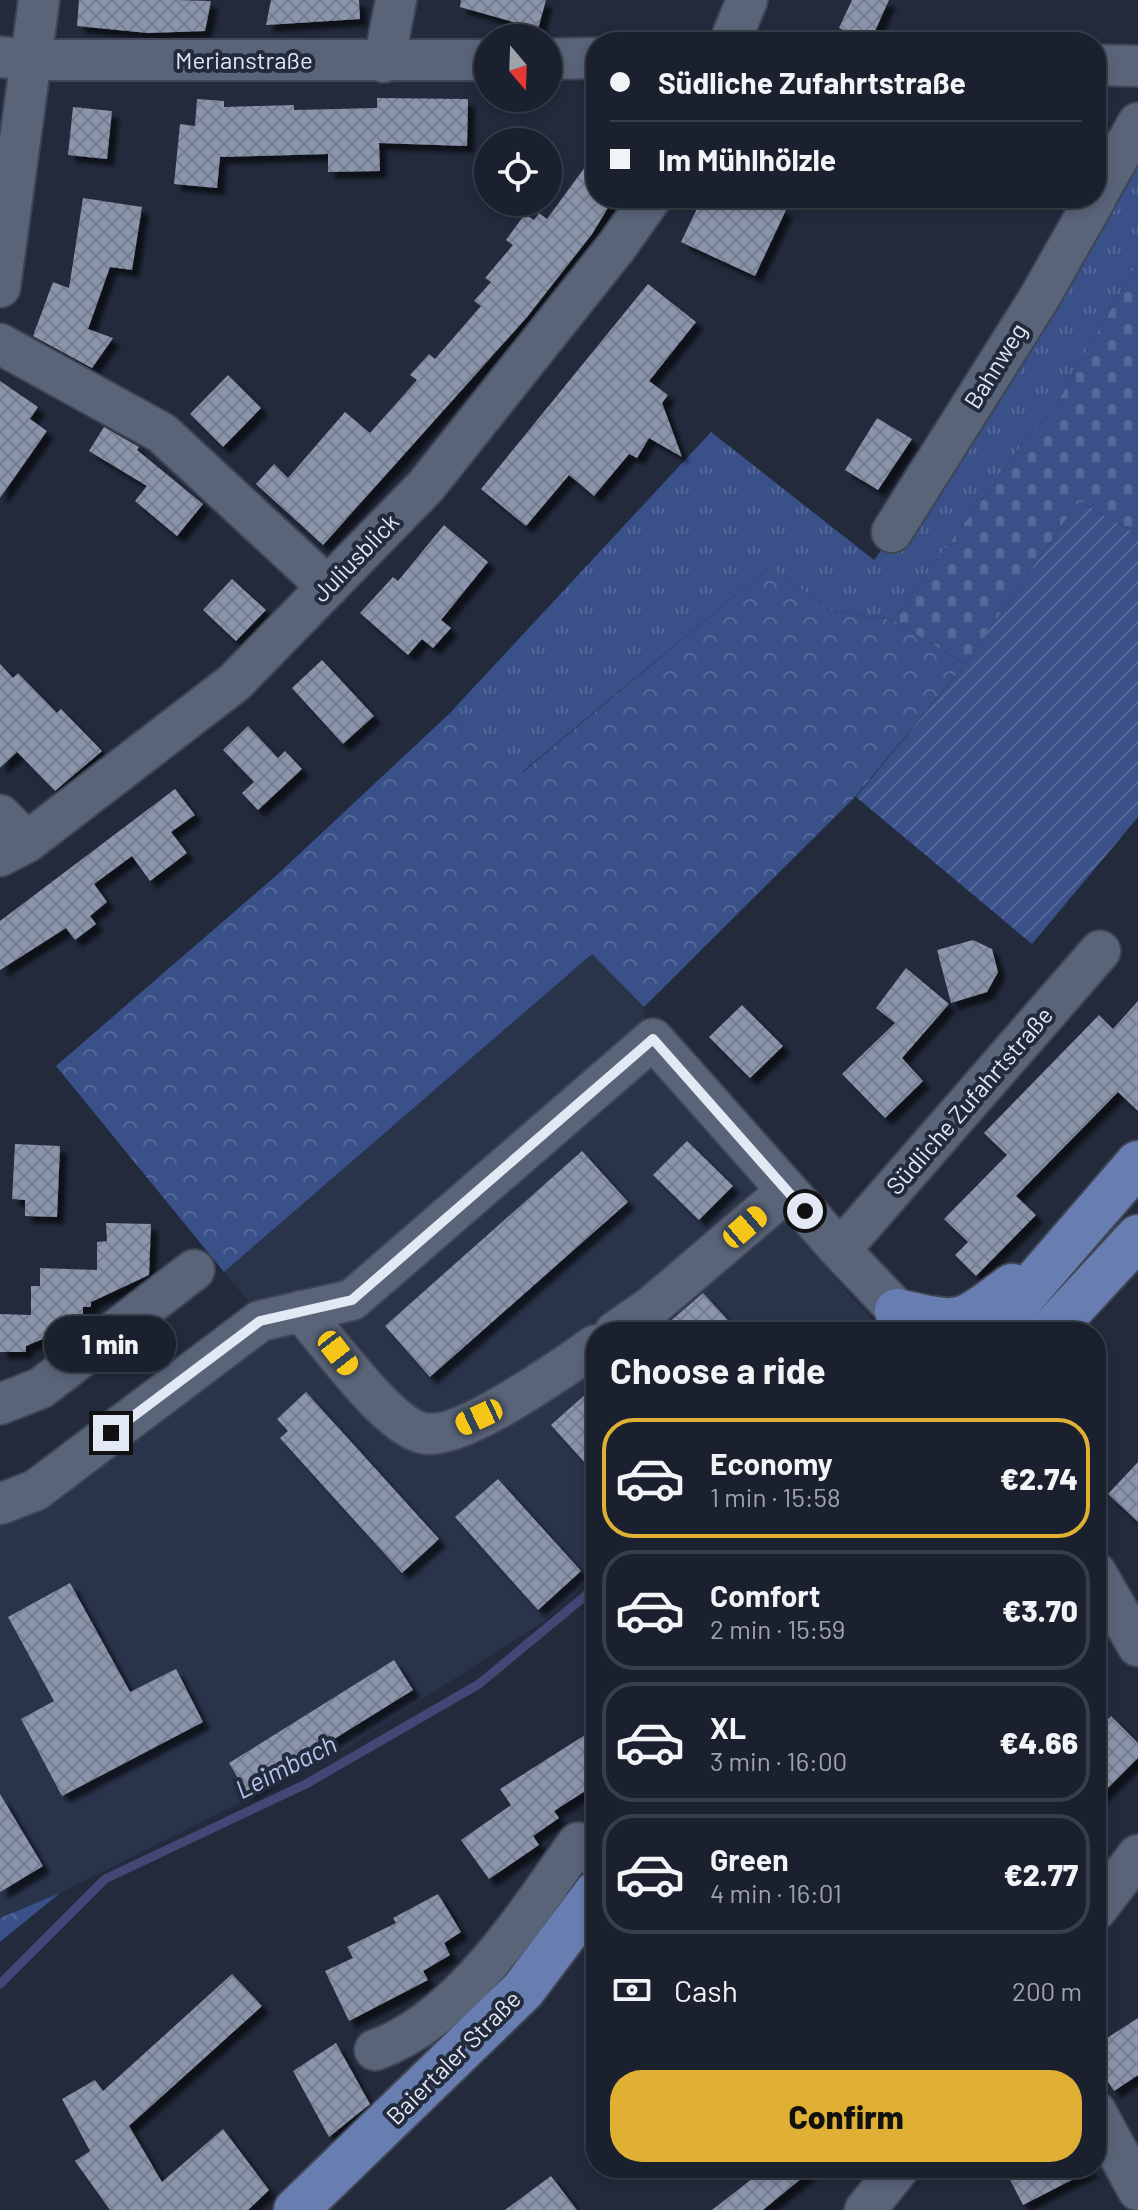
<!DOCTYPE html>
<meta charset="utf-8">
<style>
body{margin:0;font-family:Barlow,sans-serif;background:#232835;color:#f1f3f6;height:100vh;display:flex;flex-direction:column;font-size:30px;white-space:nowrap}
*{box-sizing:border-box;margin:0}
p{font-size:26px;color:#9fa3aa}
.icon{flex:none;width:44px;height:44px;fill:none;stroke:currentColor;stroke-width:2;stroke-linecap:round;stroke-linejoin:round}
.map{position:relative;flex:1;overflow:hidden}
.sheet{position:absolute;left:586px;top:1322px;width:520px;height:856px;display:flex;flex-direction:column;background:#1a202d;border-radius:32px;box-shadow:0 4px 12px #0003,0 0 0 2px #383e49}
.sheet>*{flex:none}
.top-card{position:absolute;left:586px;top:32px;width:520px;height:176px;border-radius:32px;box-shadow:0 4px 12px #0003,0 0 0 2px #383e49;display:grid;align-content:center;height:176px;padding:0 24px;background:#1a202d}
.needle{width:52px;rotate:161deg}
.tools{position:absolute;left:474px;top:24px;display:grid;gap:16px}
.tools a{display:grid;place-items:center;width:88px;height:88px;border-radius:50%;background:#1a202d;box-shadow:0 4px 12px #0003,0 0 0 2px #383e49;font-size:40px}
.end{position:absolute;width:36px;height:36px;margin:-18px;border:10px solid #e2e8f4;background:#111;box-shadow:0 0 0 4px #111}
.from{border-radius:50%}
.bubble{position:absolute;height:56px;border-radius:28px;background:#1a202d;box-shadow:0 4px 12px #0003,0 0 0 2px #383e49;font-size:26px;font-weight:800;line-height:56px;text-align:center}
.car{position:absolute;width:24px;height:48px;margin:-24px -12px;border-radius:10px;box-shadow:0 0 6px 2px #0007;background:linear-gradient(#f5c518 24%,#345 0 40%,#f5c518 0 76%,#345 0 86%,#f5c518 0)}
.top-card b{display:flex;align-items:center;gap:28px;height:76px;font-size:30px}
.top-card b+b{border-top:2px solid #383e49}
.top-card i{width:20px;height:20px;background:#f1f3f6}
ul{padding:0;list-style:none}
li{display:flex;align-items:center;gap:24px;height:120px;margin:0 16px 12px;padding:0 8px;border:4px solid #383e49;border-radius:32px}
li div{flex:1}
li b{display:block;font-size:30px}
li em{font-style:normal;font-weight:800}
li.current{border-color:#e0b034}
li>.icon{width:72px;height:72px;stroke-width:1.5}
h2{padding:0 24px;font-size:36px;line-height:96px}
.pay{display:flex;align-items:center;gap:20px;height:88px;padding:0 24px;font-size:30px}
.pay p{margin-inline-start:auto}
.cta{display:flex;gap:16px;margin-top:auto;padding:16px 24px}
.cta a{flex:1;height:92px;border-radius:32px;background:#e0b034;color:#111;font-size:32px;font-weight:800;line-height:92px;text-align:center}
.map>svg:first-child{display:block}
</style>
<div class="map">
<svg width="1138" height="2210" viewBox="0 0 1138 2210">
<defs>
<pattern id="grass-tufts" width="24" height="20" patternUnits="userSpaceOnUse" patternTransform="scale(2)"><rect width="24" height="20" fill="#395088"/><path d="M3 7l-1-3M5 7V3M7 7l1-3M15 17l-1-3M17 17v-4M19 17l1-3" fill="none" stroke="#556999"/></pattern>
<pattern id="forest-crowns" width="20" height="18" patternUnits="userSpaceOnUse" patternTransform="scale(2)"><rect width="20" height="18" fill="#395088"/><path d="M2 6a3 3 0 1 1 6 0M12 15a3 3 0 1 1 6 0" fill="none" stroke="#556999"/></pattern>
<pattern id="cemetery-stones" width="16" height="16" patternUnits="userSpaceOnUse" patternTransform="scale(2)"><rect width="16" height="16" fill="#395088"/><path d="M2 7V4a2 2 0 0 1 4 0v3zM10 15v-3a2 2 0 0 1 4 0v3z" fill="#556999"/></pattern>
<pattern id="garden-furrows" width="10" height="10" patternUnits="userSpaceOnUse" patternTransform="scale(2)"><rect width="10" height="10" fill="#395088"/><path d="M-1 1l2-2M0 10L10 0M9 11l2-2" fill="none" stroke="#556999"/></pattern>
<pattern id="building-cross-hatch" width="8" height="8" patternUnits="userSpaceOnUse" patternTransform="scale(2)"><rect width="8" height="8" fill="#8a94ab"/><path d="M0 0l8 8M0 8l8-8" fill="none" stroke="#757d8e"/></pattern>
<filter id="shadow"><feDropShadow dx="7" dy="7" stdDeviation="2" flood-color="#0009"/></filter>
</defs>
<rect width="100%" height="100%" fill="#222a3c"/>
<path fill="#29334a" d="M592,954L644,1007L650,1069L876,1324L867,1332H596V1574L546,1620L334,1756L60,1893L0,1918V1523L8,1524L150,1431L274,1333L224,1272Z"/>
<path fill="url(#grass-tufts)" d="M1138,110V262L1052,412L1027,438L893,620L833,611L769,567L522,772L449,714L711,432L874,560L971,431Z"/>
<path fill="url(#forest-crowns)" d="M769,567L833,611L893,620L965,664L855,797L644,1007L592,954L224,1272L56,1066L279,873L449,714L523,772Z
M60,1893L0,1942V1918Z"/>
<path fill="url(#cemetery-stones)" d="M1138,262V535L1079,501L965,664L893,620L1027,438L1052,412Z"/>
<path fill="url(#garden-furrows)" d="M1079,501L1138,535V817L1032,944L856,797L965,664Z"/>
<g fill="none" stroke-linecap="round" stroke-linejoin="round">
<path stroke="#454676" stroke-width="9" d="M0,1984L105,1879L306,1784L479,1684L596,1587"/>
</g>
<path fill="url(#building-cross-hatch)" filter="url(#shadow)" d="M79,0H175L211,1L205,31L148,33L77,26Z
M271,0H359L360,19L266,25Z
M461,0H546L538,29L460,7Z
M852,0H889L870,42L839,28Z
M377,98L468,99L467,146L379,143L380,171L328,172V154L220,157L217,188L174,184L180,124L195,126L197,99L224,101V107L294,105V110L377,108Z
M73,107L112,111L107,159L68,155Z
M596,152V198H614L592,234L527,317L323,545L256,484L274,464L288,478L345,412L370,433L417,380L410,375L429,354L435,359L481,306L474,301L491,282L485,278L513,245L506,240L525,214L534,220L539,213L547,219Z
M83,198L142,207L132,270L110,267L88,329L113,338L92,368L33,336L53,282L69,288Z
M702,198H760L786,210L755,276L681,242Z
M648,284L696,322L649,381L668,395L662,403L682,457L649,438L637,458L629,454L594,496L569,475L526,526L481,489Z
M228,375L261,408L223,447L190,414Z
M0,381L38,407L30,419L47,431L0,498Z
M877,418L912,439L878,490L845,470Z
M104,427L139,447L137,450L203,504L177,536L135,501L147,486L89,451Z
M444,525L488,562L441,620L451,628L433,648L422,639L408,655L360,613L393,577L398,581Z
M232,579L266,610L236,641L203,610Z
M322,660L374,716L343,744L292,688Z
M0,664L13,678L18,673L57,713L61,709L102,751L55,791L17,752L0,768Z
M248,726L278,758L285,751L302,769L258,810L242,793L254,782L223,750Z
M175,789L195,815L171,832L187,853L150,881L132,856L94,884L107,902L90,916L96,924L75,940L66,928L0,970V921Z
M973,940L992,949L998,972L987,992L951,1003L937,950Z
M906,968L949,1004L902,1058L923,1081L885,1118L842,1074L895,1023L876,1008Z
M1138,1001V1111L1118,1092L1016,1196L1036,1215L976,1276L955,1255L968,1242L944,1219L1007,1155L984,1133L1099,1015L1113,1029Z
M742,1005L783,1046L750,1078L709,1037Z
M687,1141L733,1186L699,1220L653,1175Z
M15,1144L60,1146L57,1217L25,1216V1200L12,1199Z
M582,1151L628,1202L430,1377L385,1326Z
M106,1223L151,1224L149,1275L91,1302V1307H83V1322L26,1346V1352H0V1314L31,1315V1286H40V1268L97,1270V1242L107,1241Z
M703,1293L739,1332H655L666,1325Z
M596,1385V1475L551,1425Z
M306,1392L439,1539L402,1573L280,1438L288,1431L277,1419Z
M1138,1462V1522L1108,1494Z
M498,1479L581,1571L538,1610L455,1517Z
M70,1583L130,1692L176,1669L203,1722L62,1796L21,1719L54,1701L8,1617Z
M394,1660L413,1690L247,1793L229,1763Z
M1111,1716L1138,1743V1758L1096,1800V1732Z
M596,1728V1784L554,1811L559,1818L533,1836L539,1845L489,1879L461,1840L511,1805L500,1789Z
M0,1794L43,1866L0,1892Z
M438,1894L461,1932L444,1943L450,1955L423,1971L428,1980L349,2021L325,1971L353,1958L347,1947L396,1923L393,1918Z
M232,1974L262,2006L129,2126L162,2182L223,2129L269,2190L248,2210H110L75,2161L90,2151L62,2099L95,2080L103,2091Z
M1138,2018V2075L1114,2091L1096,2064V2045Z
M336,2043L370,2104L329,2137L293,2071Z
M766,2168H814L763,2210H712Z
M1004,2168H1095L1023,2205Z
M551,2176L577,2210H505Z"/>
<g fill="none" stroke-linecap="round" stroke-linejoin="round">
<defs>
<path id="minor" d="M730,42L747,0
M0,57L32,60H488
M548,59L596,58
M384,62L396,0
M1096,65L1138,66
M1096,197L1138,123
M0,287L39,0
M0,344L162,433L328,587
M892,532L1038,300L1096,198
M0,815L27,842
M0,856L27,842L235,682L426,486L617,246L651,198
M840,1250L1100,951
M301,1311C328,1341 386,1424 422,1433C460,1443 563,1367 596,1345
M615,1332L651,1307L787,1191
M0,1404L41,1388L194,1270
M0,1504L36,1490L260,1321L352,1300L653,1039L840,1250L918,1332
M1096,1573L1138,1646
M1096,1910L1138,1855
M375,2050C461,2020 526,1915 578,1843L596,1858
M1096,2112L1138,2190
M865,2210L899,2168"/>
<path id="major" d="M897,1311C964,1327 960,1324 1012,1286
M992,1332L1138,1163
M1050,1332L1138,1237
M296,2210L523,1990L596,1893"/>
</defs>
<use href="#minor" stroke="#3f4554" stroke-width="44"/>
<use href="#major" stroke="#3f4554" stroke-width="48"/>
<use href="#minor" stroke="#5a6479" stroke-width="40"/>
<use href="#major" stroke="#687eb1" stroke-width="44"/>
</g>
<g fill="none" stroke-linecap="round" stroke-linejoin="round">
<path stroke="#e2e8f4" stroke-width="10" d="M111,1433L260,1321L352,1300L653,1039L805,1211"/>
</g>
<g text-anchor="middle" stroke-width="8" stroke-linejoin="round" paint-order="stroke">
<g font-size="24" fill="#e2e8f4" stroke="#222a3c">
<text x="244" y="69">Merianstraße</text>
<text transform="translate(996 366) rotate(-58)" y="8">Bahnweg</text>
<text transform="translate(356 558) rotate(-46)" y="8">Juliusblick</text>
<text transform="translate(970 1101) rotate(-49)" y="8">Südliche Zufahrtstraße</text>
<text transform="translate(454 2058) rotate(-45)" y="8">Baiertaler Straße</text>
</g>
<g font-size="26" font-style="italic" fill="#b5c6ed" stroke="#222a3c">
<text transform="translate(286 1767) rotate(-27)" y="9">Leimbach</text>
</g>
</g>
</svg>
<div class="tools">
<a><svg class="needle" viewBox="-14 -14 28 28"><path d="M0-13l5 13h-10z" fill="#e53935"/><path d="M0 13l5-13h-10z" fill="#9fa3aa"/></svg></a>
<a><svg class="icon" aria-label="locate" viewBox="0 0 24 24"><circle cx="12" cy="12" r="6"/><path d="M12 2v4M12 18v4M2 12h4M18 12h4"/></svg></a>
</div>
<i class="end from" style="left:805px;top:1211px"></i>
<i class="end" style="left:111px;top:1433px"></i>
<div class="bubble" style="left:44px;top:1316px;width:132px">1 min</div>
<i class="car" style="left:745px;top:1227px;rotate:49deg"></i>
<i class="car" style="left:338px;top:1353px;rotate:142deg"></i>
<i class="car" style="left:479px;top:1417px;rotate:245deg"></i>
<div class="top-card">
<b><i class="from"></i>Südliche Zufahrtstraße</b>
<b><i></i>Im Mühlhölzle</b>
</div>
<section class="sheet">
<h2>Choose a ride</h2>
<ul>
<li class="current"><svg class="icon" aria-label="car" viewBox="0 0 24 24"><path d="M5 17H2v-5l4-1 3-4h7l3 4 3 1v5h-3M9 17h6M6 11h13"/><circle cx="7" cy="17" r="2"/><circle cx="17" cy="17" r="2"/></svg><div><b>Economy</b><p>1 min · 15:58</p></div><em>€2.74</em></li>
<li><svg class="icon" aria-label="car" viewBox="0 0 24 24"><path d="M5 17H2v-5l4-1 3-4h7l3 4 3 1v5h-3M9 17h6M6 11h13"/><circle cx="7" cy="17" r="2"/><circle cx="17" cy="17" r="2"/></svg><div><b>Comfort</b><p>2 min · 15:59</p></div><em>€3.70</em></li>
<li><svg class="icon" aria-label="car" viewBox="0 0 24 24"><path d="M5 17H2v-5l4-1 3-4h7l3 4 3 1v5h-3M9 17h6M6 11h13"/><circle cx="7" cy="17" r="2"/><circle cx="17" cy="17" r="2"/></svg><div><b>XL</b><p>3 min · 16:00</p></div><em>€4.66</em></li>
<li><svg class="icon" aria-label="car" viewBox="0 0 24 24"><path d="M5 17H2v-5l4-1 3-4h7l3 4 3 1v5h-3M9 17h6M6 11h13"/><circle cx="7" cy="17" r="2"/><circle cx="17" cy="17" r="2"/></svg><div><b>Green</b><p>4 min · 16:01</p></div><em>€2.77</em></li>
</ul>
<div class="pay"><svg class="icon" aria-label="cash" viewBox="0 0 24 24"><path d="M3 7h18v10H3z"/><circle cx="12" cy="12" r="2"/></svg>Cash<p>200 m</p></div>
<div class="cta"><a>Confirm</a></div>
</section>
</div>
